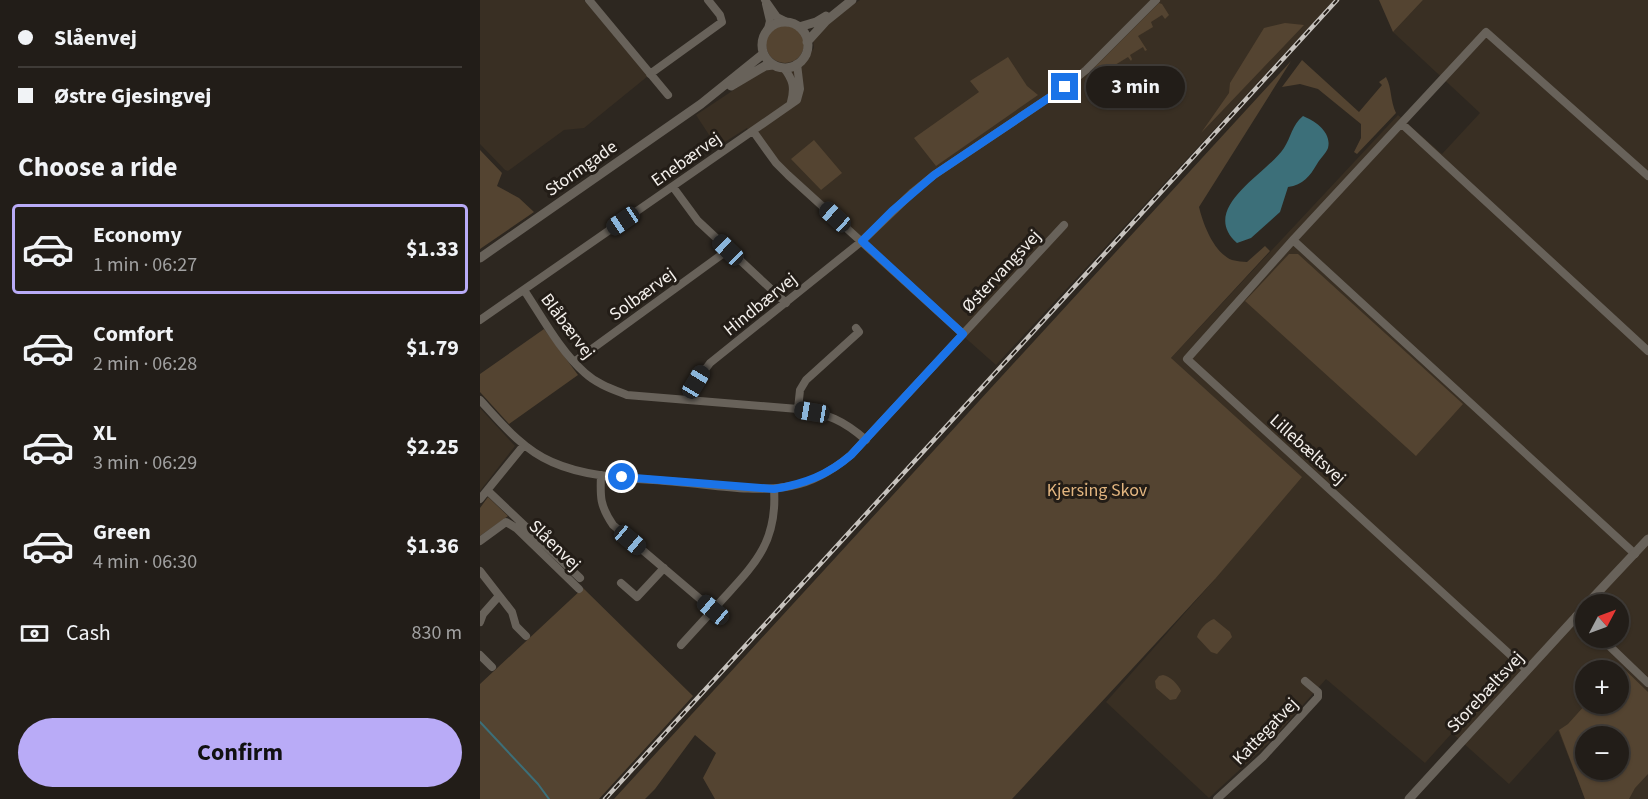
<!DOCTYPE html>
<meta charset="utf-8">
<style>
body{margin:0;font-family:"Source Sans 3",sans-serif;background:#2e2a25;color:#f1f3f6;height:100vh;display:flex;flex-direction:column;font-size:22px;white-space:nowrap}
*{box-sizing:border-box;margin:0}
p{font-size:20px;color:#a2a2a2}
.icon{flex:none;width:33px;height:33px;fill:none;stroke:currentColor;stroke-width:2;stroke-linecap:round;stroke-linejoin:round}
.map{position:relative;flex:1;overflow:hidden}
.sheet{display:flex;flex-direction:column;background:#221d18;width:480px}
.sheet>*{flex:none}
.top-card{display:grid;align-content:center;height:132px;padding:0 18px;background:#221d18}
.needle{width:39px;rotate:49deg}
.fabs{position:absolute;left:1095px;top:594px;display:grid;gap:12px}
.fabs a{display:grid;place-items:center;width:54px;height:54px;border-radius:50%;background:#221d18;box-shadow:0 2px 4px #0004,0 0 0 2px #3f3b37;font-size:30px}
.end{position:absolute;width:27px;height:27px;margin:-14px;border:8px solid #1a73e8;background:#fff;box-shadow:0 0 0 3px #fff}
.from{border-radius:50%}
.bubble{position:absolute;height:42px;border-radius:21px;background:#221d18;box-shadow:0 2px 4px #0004,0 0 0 2px #3f3b37;font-size:20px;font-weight:700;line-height:42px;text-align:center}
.car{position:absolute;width:18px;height:36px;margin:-18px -9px;border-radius:8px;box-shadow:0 0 4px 2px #0007;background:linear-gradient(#222 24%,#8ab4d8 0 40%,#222 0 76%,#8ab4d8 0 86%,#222 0)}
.top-card b{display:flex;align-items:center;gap:21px;height:57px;font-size:22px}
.top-card b+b{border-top:2px solid #3f3b37}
.top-card i{width:15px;height:15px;background:#f1f3f6}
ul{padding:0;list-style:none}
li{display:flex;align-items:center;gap:18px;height:90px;margin:0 12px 9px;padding:0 6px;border:3px solid transparent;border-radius:6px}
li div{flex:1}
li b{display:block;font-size:22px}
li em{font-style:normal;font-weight:700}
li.on{border-color:#b9abf7}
li>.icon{width:54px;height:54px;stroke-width:1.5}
h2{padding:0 18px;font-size:27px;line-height:72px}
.pay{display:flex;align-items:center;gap:15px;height:66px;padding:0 18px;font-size:22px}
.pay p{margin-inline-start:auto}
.action{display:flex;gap:12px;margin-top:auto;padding:12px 18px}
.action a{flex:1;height:69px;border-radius:36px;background:#b9abf7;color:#111;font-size:24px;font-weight:700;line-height:69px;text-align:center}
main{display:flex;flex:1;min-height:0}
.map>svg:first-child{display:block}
</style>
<main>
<section class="sheet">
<div class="top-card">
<b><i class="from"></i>Slåenvej</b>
<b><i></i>Østre Gjesingvej</b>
</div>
<h2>Choose a ride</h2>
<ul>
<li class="on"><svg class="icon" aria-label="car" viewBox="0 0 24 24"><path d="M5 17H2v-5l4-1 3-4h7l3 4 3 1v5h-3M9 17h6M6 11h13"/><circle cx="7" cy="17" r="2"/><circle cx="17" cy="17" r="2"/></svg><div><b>Economy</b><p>1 min · 06:27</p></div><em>$1.33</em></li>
<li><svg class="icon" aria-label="car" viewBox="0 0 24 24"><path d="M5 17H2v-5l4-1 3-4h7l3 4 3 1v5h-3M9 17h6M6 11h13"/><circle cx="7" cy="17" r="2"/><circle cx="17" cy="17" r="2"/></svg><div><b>Comfort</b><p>2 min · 06:28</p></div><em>$1.79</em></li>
<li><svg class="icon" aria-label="car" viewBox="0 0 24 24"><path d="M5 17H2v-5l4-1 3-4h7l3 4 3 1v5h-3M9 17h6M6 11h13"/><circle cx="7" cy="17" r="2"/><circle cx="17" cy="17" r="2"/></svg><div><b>XL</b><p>3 min · 06:29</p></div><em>$2.25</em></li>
<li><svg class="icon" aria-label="car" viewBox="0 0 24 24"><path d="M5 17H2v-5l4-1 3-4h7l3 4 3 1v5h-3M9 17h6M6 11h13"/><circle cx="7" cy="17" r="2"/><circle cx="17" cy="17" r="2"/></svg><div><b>Green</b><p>4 min · 06:30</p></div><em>$1.36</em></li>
</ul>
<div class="pay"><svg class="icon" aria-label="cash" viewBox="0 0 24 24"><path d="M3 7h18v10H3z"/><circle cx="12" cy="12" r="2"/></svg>Cash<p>830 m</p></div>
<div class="action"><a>Confirm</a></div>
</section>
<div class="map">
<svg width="1168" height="799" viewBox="0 0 1168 799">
<rect width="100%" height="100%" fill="#2d2720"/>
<path fill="#392f23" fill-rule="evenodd" d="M0,0H104L168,76L104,128L84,130L28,171L25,170L0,144Z
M380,0H854L516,365L307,180L295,166L267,128L237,147L216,115L285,69L321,66L334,48L332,32Z
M943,0H1168V799H1105L1078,730L1029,784L972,733L945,763L846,679L792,740L729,798L626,702L735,579L691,358L918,115L962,154L1000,113L913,32ZM1106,604H1138V638H1106ZM1106,670H1138V704H1106ZM1106,736H1138V770H1106Z
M0,408L35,446L0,491Z"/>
<path fill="#544431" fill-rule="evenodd" d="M899,0H943L913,32Z
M679,3L682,4L689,15L685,19L682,15L671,22L673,27L658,36L667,50L665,51L663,47L650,55L652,59L651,61L648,57L635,65L638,69L636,70L633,66L622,73L625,78L619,82L613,69Z
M805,23L824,25L721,133L749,93L750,83L784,28Z
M286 44a19 19 0 1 1 38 0a19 19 0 1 1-38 0Z
M528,57L547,86L558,95L456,166L434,138L499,92L490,81Z
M822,60L879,112L902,85L899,82L906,77C912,88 910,101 916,113L877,154L874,152L881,138V124L838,89L820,84L802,87Z
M811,61L719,207C723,224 734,253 752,260C757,261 763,262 767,262L785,246L790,251L691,358L822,477L735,579L532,799H235L223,778L236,753L215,735L175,789L165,799H134Z
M334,140L362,173L341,190L311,159Z
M0,150L22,173L17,186L39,198L54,212L0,249Z
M809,254H818L983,404L936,456L765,301Z
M64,329L98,375L29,424L0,392V374Z
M8,497L28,516L0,536V508Z
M103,588L213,696L119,799H0V684Z
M734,619L750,632L752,637L737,654L731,652L717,637C719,630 727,621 734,619Z
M1140,665L1168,692V774L1155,788L1149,799H1105L1079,730L1088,724L1106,704H1138V670H1135ZM1106,736H1138V770H1106Z
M683,675C690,676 698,684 701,691L696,699L690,700L676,688L675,681L679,676Z"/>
<path fill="#3c6f79" d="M823,116C835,121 852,132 848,148C846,153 840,159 837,164C830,176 823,185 808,187L800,212L771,238L757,243C718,208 787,174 804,148C811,137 812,125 823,116Z"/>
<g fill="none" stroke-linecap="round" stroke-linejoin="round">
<path stroke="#3c6f79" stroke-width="2" d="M0,722L58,784L69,799"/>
<path stroke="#68625a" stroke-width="8" d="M109,0L188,95
M285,0L297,17L307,22
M286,4L290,21L288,29
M304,68C313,80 315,87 311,102
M170,74L242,22L240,15L228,0
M922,124L1168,351
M273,131L296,163L308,175L483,334
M193,187L218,221L306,303
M813,240L1155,554
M44,290C62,317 80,351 105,373C117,384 132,389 147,395L318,409C348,414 363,420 386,440
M0,320L317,100L320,89L317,64
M94,362L248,250
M0,400C21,423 43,450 72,462C110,479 156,478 197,482C234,485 274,493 311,486C334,482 353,470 371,455L584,225
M211,400L216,382L230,363L382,241L433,192L454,175L585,87L606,70L676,0
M318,409L320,390L326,380L379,332L376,328
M121,475C120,497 120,506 133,525L233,610C269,569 298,548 294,489
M8,491L100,578
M0,499L44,445
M0,541L26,522L36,528L99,589
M0,571L32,612L36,626L46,636
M141,583L157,597L184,568
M1096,616L1106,623
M0,622L3,614L18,597
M1121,638L1168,683
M201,645L233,610
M0,655L12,667
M1047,670L707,359L813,240L1006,32L1168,176
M737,799L783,757L838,697V692L825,681"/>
<path stroke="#68625a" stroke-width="9" d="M282 45a23 23 0 1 1 46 0a23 23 0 1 1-46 0Z
M319,27L336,22L346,16
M327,42L346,21L372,0
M251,86L285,66L293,65
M0,258L221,104L283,54
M1107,604L1168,539
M929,799L1106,606"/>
<defs>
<path id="rail" d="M125,799L857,0"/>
</defs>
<use href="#rail" stroke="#c6c2bd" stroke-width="4.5"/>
<use href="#rail" stroke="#231d17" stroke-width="2" stroke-dasharray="7" stroke-linecap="butt"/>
</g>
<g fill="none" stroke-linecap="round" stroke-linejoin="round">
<path stroke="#1a73e8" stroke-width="8" d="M142,477L294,489C324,484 348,475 371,455L483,334L382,241L412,211L454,175L585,87"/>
</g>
<g text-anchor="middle" stroke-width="6" stroke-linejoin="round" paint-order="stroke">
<g font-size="18" fill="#f4f0ec" stroke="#231d17">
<text transform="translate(206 159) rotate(-35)" y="6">Enebærvej</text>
<text transform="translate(101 168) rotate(-35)" y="6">Stormgade</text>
<text transform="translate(521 271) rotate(-47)" y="6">Østervangsvej</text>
<text transform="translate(162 294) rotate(-36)" y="6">Solbærvej</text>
<text transform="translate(280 304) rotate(-39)" y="6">Hindbærvej</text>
<text transform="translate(88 326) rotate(53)" y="6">Blåbærvej</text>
<text transform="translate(828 449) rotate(42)" y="6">Lillebæltsvej</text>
<text transform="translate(75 545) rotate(44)" y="6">Slåenvej</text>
<text transform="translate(1005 692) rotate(-47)" y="6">Storebæltsvej</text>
<text transform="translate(785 731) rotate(-46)" y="6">Kattegatvej</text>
</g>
<g font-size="18" fill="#e2b57f" stroke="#231d17">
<text x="617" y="496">Kjersing Skov</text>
</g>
</g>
</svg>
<div class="fabs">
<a><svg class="needle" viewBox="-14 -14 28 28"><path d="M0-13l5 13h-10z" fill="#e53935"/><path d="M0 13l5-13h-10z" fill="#a2a2a2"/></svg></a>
<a>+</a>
<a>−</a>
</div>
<i class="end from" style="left:142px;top:477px"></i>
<i class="end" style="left:585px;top:87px"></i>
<div class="bubble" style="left:606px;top:66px;width:99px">3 min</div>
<i class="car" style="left:355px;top:217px;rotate:312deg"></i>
<i class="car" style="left:143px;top:221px;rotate:236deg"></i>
<i class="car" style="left:248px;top:250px;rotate:314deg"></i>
<i class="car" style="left:216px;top:382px;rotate:31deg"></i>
<i class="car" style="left:332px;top:412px;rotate:280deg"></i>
<i class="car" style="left:150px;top:540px;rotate:130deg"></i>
<i class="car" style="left:233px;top:610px;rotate:310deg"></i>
</div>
</main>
